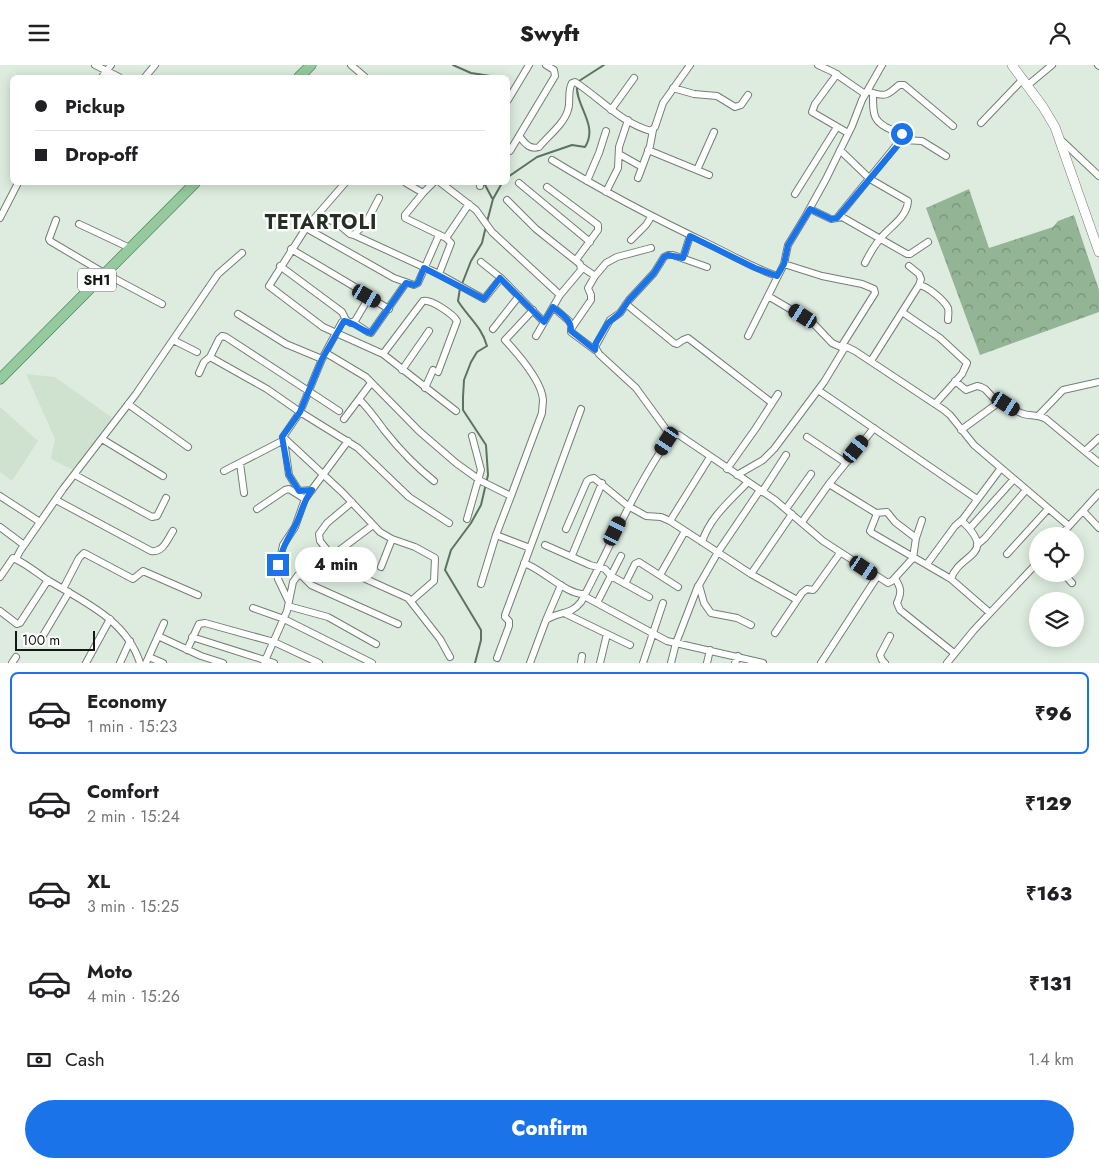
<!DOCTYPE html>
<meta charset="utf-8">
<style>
body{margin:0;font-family:Jost,sans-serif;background:#f6f6f6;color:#202124;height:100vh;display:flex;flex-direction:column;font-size:19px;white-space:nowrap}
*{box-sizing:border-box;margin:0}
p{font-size:16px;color:#757577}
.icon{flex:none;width:28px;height:28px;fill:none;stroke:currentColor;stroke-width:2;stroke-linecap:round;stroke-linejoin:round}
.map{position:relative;height:598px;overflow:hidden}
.side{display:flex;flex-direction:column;background:#fff;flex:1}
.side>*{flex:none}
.guide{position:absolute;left:10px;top:10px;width:500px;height:110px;border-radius:8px;box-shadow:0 2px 12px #0003;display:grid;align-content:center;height:110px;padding:0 25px;background:#fff}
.buttons{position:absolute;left:1029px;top:462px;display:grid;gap:10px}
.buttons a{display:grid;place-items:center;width:55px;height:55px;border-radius:50%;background:#fff;box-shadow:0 2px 12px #0003;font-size:25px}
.scale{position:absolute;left:15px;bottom:12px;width:80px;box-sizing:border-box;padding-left:5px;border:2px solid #131813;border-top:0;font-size:14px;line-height:18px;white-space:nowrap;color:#131813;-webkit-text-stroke:4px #fff;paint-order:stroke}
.end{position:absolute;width:22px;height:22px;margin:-11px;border:6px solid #1a73e8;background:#fff;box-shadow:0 0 0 2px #fff}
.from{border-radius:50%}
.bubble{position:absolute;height:35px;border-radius:18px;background:#fff;box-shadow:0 2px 12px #0003;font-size:16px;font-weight:800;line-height:35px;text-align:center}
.car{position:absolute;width:15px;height:30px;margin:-15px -8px;border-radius:6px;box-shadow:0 0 4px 1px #0007;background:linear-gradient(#222 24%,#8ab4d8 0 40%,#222 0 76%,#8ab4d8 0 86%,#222 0)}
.guide b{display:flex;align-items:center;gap:18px;height:48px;font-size:19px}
.guide b+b{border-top:1px solid #e0e0e0}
.guide i{width:12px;height:12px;background:#202124}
ul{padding:9px 0 0;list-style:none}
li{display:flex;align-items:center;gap:15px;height:82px;margin:0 10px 8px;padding:0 15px;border:2px solid transparent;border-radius:8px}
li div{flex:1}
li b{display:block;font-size:19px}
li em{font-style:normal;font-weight:800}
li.selected{border-color:#1a73e8}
li>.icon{width:45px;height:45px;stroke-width:1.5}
.pay{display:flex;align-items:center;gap:12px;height:55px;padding:0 25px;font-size:19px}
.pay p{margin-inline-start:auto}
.action{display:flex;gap:10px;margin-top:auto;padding:10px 25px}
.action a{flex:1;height:58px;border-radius:30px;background:#1a73e8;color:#fff;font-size:20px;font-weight:800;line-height:58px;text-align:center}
header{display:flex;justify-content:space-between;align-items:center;height:65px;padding:0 25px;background:#fff;font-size:22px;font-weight:800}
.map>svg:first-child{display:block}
</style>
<header><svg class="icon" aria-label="menu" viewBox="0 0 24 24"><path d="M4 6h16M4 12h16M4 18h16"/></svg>Swyft<svg class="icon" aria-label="person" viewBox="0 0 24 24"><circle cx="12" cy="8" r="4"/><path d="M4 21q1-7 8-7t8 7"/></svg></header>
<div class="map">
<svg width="1099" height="598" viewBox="0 0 1099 598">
<defs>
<pattern id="forest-crowns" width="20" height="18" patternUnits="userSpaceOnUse" patternTransform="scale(1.25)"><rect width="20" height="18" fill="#94b496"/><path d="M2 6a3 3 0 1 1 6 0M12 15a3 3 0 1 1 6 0" fill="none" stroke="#789179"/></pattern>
</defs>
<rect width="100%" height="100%" fill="#deecdf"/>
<path fill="#cfe2d0" d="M26,309L55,312L114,354L73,405L51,394L55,374Z
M0,342L38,376L12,416L0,407Z"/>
<path fill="url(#forest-crowns)" d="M969,124L989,183L1053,162L1058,156L1074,150L1099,225V247L980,290L926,143Z"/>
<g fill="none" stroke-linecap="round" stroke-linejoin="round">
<path stroke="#5c745f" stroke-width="2" d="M453,0L471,8L497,12
M579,16L604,0
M508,112L537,92L572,80L585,82C599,60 575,41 577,20
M484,118L492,133
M487,157L493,134L502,118
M462,219L471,196L482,178L486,161
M460,223L458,236C468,252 482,262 487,281L477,287L471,297L464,315L463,332V345L486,380L488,410L481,440L471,458L451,485L445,505L481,565V575L475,598"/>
<defs>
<path id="street" d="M95,0L119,12
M351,0L365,12
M818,0L833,7L865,29
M1098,0L1099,1
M837,9L815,39L812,47L848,68
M102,12L111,0
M145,12L155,0
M1028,20L1052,0
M673,23L694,29L717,31L735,42L741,40L748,30
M870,27C885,32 887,31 899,20H904L953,61
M508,35L529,0
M611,45L634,13
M981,58L1023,14
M519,71C525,78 529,85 539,82C548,71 564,59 568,45C571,35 567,27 572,18L575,17C600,33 621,58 651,66L655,62L663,38L690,0
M903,75L922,76L946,91
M1062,76L1099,111
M648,85L709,110
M840,85L870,114L908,136C907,153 889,162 880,174C874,181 869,190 865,198
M510,86L555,11L554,5L546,0
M619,89L642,102
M552,95C604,127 656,154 711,180C733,191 754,203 777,211
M697,105L714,67
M638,113L650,81L653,65
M587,116L599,88L606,66
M345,118L306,163L269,221L323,262L383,289L456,346
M406,118L423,128L433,118
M441,118L476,145L492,167L560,230L536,271
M480,118V121
M519,118L590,177
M547,122L598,160V165L576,195
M606,127L618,103L619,82L628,55
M795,129L837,62
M507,135L536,164L580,199L581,205L560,230
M810,144L831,154L842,152L907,189H910L928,177
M317,150L337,158L350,169L354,170L367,156L379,133
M0,153L18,118
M837,153L903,72C901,68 898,68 894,66C872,57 873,50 873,28
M56,155L49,174L50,176L104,208L162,239
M79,159L130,183
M306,163L394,213L414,220L418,218L439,170
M354,170L439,209L451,178L446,173L405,153V150L423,128
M446,173L469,139
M631,175L646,160L651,152
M683,193L690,171
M784,199L822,211L862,219L874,224L875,228L841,282
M280,201L342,247L346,255
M909,201L919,209L921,214L919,220
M582,202L595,211L606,198L617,192L651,183
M439,209L484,234L501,213L481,197
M595,211L588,223L591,230V235L571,264V267L595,285
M501,213L544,257
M367,231L389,244
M768,231L812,257L832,278L843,283
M626,239L674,278L677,279L683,275L688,273L772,338
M553,242L569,256L572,261
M902,247L940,273L967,298L962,309L935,339
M238,249L286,279L322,294L342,257L346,255L351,258L355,256L368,234L365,228L291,184
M353,257L368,267L371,268L406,218
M493,264L519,231
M748,271L784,199L788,180L805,152L826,114L852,61L862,35L882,0
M173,275L197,287
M326,288L366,312L419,366L456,398L481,416L511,431L542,348C542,344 543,339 543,335C542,317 517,288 505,275L533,245
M383,289L423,236C431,234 453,249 457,256L438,307
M210,292L219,274L222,271L226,272L339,346
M322,294L300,347L283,372L342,427L380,467L392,474L415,482L435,493L434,516L411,536
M871,296L919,220C927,221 944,235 948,243C949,247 948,251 948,255
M402,305L429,266
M199,308L204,297L210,292L267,324L300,347L358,383L409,432L449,458
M955,316L966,325L977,321L981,322L985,324L998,338
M425,323L433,305
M818,325L977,434
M359,334C369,344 376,354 384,365C399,384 415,401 434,416
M128,339L188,382
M1039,350L1063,325L1099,317
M344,354L371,318
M961,365L998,338C1008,336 1012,345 1021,348C1029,352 1035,348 1046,354L1099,398
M671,371L636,323L599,289L595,282L610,255L620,248L629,235L654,208L664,192L668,190H673L707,202
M807,372L846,398
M102,374L163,411
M1085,386L1099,373
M240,398L244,428
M727,404L756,363L778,329
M224,406L284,375L289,410L299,426L312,425
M75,410L152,452L157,451L166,433
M737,410L763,395L774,384L824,317L844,284L847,282L855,286L944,345L950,350L974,380L1069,461
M829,419L876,448V451L870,466L872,468L951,514
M762,427L786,390
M0,431L40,457
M56,435L151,486C163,488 167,475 173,466
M257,444L285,425L289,424L305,434
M786,444L811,409
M1083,446L1099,463
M876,448L887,447L895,457L916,473
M467,454L481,405L472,371
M670,456L710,392
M802,457L829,419L874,363
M0,462L24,480
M970,463L1014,414
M566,464L587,416L590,414L594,413L628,441L646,451L661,452L670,456L751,509L797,535
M496,470L530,483L581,344
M1060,471L1099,428
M702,477C710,452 730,436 748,417
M545,480L590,500L605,504L611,511L649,532
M977,480L985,473L1026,425
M573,488L602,418
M1007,489L1048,444
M332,491L320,476L319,469L327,458L352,437
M329,493L336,499L359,511L408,533L440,574L450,592
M16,494L20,486L63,424L136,329L218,209L242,188
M524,498C542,504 568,531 585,529L584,531L667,576L763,598
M927,499L955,461L963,454
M381,502L392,474
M316,503L373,460
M751,509L792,449
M1064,509L1072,518
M660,510L685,466
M0,512L13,493C25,498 36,507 46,514C82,536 126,554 140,598
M895,513C901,523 902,527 897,538L900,545L954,588
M481,519L496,470L511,431
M625,519L635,499L639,497L678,522
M63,524L79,493L84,488L133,514L143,506L198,530
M288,535L278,514L277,509L283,480L295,462L305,434L348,376
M597,538L621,491
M288,541L328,552L376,579
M253,543L284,554L372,598
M0,546L17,559L20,558L48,515
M990,548L951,514C959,488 998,491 963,457V454L1001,403
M566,549L630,580
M546,555L561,520
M751,560L737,553L711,548L704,538L699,520L718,487L760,425
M775,568L802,528L807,524L813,525L815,523L840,488
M158,571L201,591L223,598
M192,572L274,598
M41,574L69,527
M187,585L199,559L205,558L274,577L319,598
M149,592L163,598
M497,593L509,561V556L505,552V550L530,483
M12,598L16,592
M86,598L110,554
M120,598L130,576
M146,598L164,558
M264,598L287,546L293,517L298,510L302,511L311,520L398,559
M530,598L546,555C559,546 570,551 581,537C611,481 634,423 671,371L674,369L679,370L775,435L823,476L888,518L892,516L913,493L916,473L922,455
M581,598L582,591
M600,598L607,569
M643,598L663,538
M671,598L676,578L698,521
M707,598L710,585
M735,598L738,591
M821,598L877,512
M885,598L882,595L880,590L890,571
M947,598L974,565L1038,497"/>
<path id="secondary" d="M1012,0L1043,42L1055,62L1099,187"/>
<path id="primary" d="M299,12L311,0
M0,314L195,118"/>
</defs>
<use href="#street" stroke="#737f74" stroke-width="8"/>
<use href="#secondary" stroke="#737f74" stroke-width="10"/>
<use href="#primary" stroke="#397442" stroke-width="11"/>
<use href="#street" stroke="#fff" stroke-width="6"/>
<use href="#secondary" stroke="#fff" stroke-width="9"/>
<use href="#primary" stroke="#94ca9d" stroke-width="10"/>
</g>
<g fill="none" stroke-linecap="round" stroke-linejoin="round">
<path stroke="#1a73e8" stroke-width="6" d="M278,500C282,483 287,476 295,461C302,448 302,438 312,425L299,426L289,410L282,372L300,347L322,294L344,256C355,258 360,265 371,268L406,218L414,220L418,218L424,203L484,234L500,213L544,257L553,242C561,249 572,255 571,266L595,285L596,278L608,258L620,248L629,235L654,208L664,192L668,190L683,193L690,171L755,203L777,211L784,199L788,180L810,144L831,154L837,153L903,74L902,69"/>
</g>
<g text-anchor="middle" stroke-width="4.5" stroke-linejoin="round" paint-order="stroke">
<rect fill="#fff" stroke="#5a5d5a" stroke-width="1" x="78" y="203.5" width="38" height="23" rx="4"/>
<g font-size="14" font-weight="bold" fill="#131813">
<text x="97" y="220">SH1</text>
</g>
<g font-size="20" font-weight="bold" letter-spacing="1" fill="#252f26" stroke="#fff">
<text x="321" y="164">TETARTOLI</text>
</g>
</g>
</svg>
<div class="buttons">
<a><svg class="icon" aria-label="locate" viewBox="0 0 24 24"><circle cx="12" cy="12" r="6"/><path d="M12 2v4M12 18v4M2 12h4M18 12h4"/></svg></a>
<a><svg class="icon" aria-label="layers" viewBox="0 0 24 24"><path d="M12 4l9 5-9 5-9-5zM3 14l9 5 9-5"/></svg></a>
</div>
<div class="scale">100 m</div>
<i class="end from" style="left:902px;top:69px"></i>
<i class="end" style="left:278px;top:500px"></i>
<div class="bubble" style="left:295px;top:482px;width:82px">4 min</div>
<i class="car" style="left:367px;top:231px;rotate:120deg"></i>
<i class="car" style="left:803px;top:251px;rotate:303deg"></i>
<i class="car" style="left:1006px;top:339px;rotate:123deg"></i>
<i class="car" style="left:667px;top:376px;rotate:213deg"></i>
<i class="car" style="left:856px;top:384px;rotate:39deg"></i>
<i class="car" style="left:615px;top:466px;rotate:26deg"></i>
<i class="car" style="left:864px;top:503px;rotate:124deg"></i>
<div class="guide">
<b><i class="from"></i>Pickup</b>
<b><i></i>Drop-off</b>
</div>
</div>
<section class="side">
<ul>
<li class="selected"><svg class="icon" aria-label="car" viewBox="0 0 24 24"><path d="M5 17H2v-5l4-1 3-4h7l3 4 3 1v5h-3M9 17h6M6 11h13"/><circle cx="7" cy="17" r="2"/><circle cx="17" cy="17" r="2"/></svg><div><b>Economy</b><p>1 min · 15:23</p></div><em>₹96</em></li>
<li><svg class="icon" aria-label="car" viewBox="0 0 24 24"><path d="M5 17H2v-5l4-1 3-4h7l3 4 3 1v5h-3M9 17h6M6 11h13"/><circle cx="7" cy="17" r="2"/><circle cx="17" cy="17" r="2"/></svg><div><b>Comfort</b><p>2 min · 15:24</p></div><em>₹129</em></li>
<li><svg class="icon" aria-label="car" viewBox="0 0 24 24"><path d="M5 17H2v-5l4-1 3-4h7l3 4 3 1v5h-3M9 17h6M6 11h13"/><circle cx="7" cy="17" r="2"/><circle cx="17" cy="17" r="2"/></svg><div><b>XL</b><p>3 min · 15:25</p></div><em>₹163</em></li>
<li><svg class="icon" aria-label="car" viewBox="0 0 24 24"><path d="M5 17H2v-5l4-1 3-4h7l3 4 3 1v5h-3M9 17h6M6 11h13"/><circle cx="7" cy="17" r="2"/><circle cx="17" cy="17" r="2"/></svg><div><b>Moto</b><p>4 min · 15:26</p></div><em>₹131</em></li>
</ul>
<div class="pay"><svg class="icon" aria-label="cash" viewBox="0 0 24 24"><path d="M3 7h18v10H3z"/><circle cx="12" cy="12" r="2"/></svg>Cash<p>1.4 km</p></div>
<div class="action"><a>Confirm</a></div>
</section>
